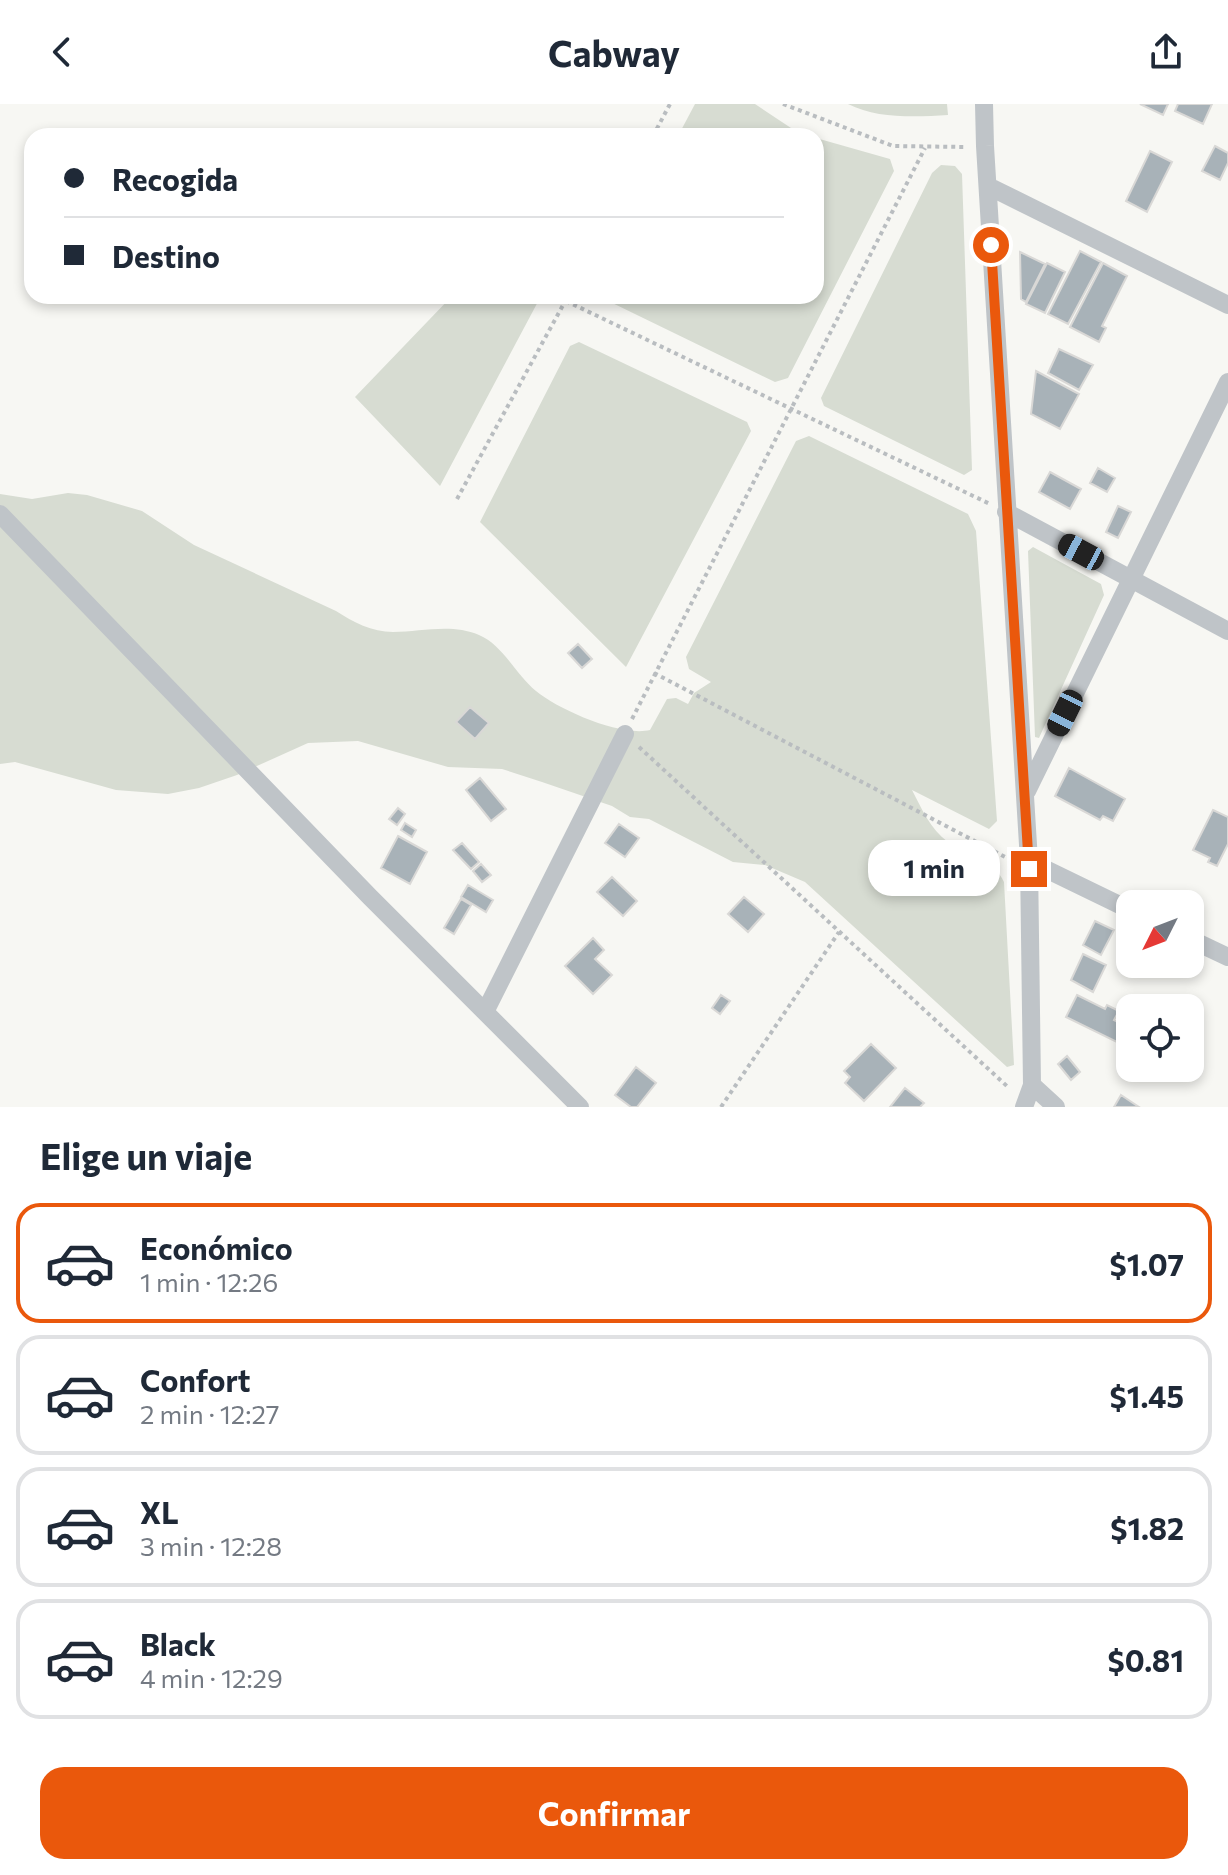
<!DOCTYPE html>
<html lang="es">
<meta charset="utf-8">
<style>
body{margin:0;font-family:Commissioner,sans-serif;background:#f2f2f3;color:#1f2937;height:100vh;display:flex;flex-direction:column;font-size:30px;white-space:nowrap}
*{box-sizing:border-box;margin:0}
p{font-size:26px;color:#747a83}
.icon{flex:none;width:44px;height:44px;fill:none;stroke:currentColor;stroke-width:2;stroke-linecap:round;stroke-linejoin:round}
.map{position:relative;height:1003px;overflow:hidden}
.side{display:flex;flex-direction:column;background:#fff;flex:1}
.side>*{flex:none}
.guide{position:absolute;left:24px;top:24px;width:800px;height:176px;border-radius:24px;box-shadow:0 4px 12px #0003;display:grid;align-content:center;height:176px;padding:0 40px;background:#fff}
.needle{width:52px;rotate:228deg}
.fabs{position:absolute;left:1116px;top:786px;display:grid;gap:16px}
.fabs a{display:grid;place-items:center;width:88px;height:88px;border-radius:16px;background:#fff;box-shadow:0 4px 12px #0003;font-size:40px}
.end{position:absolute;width:36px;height:36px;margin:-18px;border:10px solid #ea580c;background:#fff;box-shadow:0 0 0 4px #fff}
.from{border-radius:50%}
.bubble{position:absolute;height:56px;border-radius:24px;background:#fff;box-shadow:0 4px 12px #0003;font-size:26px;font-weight:700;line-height:56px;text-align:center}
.car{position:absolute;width:24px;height:48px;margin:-24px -12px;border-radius:10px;box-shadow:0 0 6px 2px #0007;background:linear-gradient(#222 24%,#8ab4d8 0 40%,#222 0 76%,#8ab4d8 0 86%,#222 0)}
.guide b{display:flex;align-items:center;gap:28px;height:76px;font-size:30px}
.guide b+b{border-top:2px solid #e0e1e3}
.guide i{width:20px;height:20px;background:#1f2937}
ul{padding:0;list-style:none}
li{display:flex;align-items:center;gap:24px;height:120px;margin:0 16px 12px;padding:0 24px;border:4px solid #e0e1e3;border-radius:24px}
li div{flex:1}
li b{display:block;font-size:30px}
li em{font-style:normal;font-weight:700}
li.current{border-color:#ea580c}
li>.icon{width:72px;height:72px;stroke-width:1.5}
h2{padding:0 40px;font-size:36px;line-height:96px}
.primary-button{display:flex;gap:16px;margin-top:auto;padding:16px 40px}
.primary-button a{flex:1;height:92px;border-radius:24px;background:#ea580c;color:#fff;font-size:32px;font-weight:700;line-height:92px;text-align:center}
header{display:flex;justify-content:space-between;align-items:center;height:104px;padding:0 40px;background:#fff;font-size:36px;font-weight:700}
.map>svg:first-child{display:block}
</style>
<header><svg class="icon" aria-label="back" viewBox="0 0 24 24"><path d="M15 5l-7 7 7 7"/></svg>Cabway<svg class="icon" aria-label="share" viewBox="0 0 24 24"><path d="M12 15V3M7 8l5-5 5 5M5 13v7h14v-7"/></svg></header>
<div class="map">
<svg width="1228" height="1003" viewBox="0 0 1228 1003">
<rect width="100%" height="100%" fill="#f7f7f3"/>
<path fill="#d7dcd2" d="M695,0H755L791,24L811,32H678Z
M848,0H947L948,11C916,13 877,15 848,0Z
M816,34L890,55L894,67L788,274L775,278L600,193L816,192Z
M941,61L955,62L962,70L972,366L964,371L824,302L821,294L932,69Z
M452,192H541L440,382L355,293Z
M579,238L747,318L751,327L626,563L480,418L570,242Z
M809,332L968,410L976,427L997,717L989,725L912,686C922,705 930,725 948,738C968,753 993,754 1004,778L1014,961L1007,963L805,778L765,761L733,758L649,715L630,713L612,702L542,678L502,665L448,663L358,637L308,639L237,671L199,684L168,690L116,686L15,658L0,660V390L32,395L68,389L87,391L142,407L194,441L336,507C353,518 372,528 393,528C421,528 451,519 479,531C503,541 516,571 536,587C559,606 621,633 650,626L667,595L676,594L688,600L694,589L711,578L689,565L686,553L796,337Z
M1033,443L1101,480L1104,491L1039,634L1035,633L1028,447Z"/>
<path fill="#a8b2b8" stroke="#d9d8d6" stroke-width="2" d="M1140,0H1168L1163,11Z
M1178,0H1212L1203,20L1175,7Z
M1215,42L1228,49V59L1220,76L1202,67Z
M1150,47L1172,58L1147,108L1126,97Z
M1080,147L1101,158L1068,220L1048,210Z
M1020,148L1045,160L1026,198L1021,195Z
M1047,159L1065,168L1045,209L1026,200Z
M1103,159L1127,172L1102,222L1106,224L1099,238L1070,223Z
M1059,245L1093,261L1079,286L1048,269Z
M1036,267L1079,290L1060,325L1031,310Z
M1098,364L1115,374L1107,388L1090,379Z
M1050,368L1081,385L1070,405L1039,388Z
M1118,402L1131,408L1118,434L1106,428Z
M578,540L592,555L582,564L568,549Z
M470,603L489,619L475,635L456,618Z
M1069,664L1125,695L1113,717L1103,712L1100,716L1055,692Z
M480,674L506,705L491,717L466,686Z
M398,704L405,710L397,721L389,715Z
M1213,706L1228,713V740L1217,762L1208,758L1210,754L1193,746Z
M405,719L416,726L412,733L401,726Z
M619,720L639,734L625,753L605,739Z
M398,732L427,748L410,780L381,764Z
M462,739L479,758L471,765L453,746Z
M481,760L491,771L482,778L473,767Z
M612,773L637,797L623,812L597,788Z
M468,781L493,796L486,808L461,793Z
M744,793L764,810L748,828L728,810Z
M461,795L471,801L454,830L444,824Z
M1095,817L1114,826L1101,851L1083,841Z
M593,834L604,846L595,855L612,871L593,890L565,862Z
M1123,839L1130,843V853L1118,848Z
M1083,850L1106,861L1093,888L1071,876Z
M721,891L730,897L720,910L712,904Z
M1077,891L1105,905L1107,901L1119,907L1114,916L1130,924V937L1127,943L1066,913Z
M871,940L896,964L864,997L845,979L850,973L844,967Z
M1067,952L1080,968L1071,976L1058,960Z
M636,963L656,979L637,1003H631L615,991Z
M905,984L924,999L920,1003H890Z
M1121,991L1139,1003H1114Z"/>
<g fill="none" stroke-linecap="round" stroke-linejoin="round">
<path stroke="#b9bdc0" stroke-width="4" stroke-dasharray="4 4" stroke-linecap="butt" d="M783,0L893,42L966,43
M653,32L670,0
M566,197L990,400
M457,395L568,192
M654,569L1009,755
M632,615L925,44
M639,643L1009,984
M721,1003L839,828"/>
<path stroke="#bfc4c8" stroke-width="18" d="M984,0L985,42L1029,757L1032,981L1024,1003
M988,82L1228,201
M1006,408L1228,527
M0,410L370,793L580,1003
M1027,687L1228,278
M1029,757L1130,806
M1190,835L1228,853
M485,908L625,630
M1032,981L1056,1003"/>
</g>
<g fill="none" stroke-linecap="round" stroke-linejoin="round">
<path stroke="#ea580c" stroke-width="10" d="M991,141L1029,765"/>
</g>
</svg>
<div class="fabs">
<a><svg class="needle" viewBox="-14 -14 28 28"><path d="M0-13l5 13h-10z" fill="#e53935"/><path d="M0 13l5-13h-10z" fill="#747a83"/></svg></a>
<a><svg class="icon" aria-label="locate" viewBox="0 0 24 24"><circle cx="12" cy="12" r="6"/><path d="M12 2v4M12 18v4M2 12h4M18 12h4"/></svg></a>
</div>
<i class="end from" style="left:991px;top:141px"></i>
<i class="end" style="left:1029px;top:765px"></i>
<div class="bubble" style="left:868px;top:736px;width:132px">1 min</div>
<i class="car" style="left:1081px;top:448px;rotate:298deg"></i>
<i class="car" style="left:1065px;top:609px;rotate:206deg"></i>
<div class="guide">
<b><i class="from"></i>Recogida</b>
<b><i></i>Destino</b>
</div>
</div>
<section class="side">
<h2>Elige un viaje</h2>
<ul>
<li class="current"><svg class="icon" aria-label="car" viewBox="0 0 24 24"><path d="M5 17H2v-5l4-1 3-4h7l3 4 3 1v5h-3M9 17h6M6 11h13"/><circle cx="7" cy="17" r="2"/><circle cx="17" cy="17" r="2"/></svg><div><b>Económico</b><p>1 min · 12:26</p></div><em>$1.07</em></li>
<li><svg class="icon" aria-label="car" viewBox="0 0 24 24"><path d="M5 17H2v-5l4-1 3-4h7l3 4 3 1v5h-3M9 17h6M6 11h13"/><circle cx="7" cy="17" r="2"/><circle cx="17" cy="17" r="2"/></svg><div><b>Confort</b><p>2 min · 12:27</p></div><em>$1.45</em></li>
<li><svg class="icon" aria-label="car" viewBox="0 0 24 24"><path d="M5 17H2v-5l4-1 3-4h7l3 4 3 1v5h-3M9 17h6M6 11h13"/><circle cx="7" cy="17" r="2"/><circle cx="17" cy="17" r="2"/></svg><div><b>XL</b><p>3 min · 12:28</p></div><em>$1.82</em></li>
<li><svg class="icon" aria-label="car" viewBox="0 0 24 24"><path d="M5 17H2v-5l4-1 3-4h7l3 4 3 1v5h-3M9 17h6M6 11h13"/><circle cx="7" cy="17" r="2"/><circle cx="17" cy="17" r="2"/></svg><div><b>Black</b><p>4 min · 12:29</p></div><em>$0.81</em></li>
</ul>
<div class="primary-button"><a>Confirmar</a></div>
</section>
